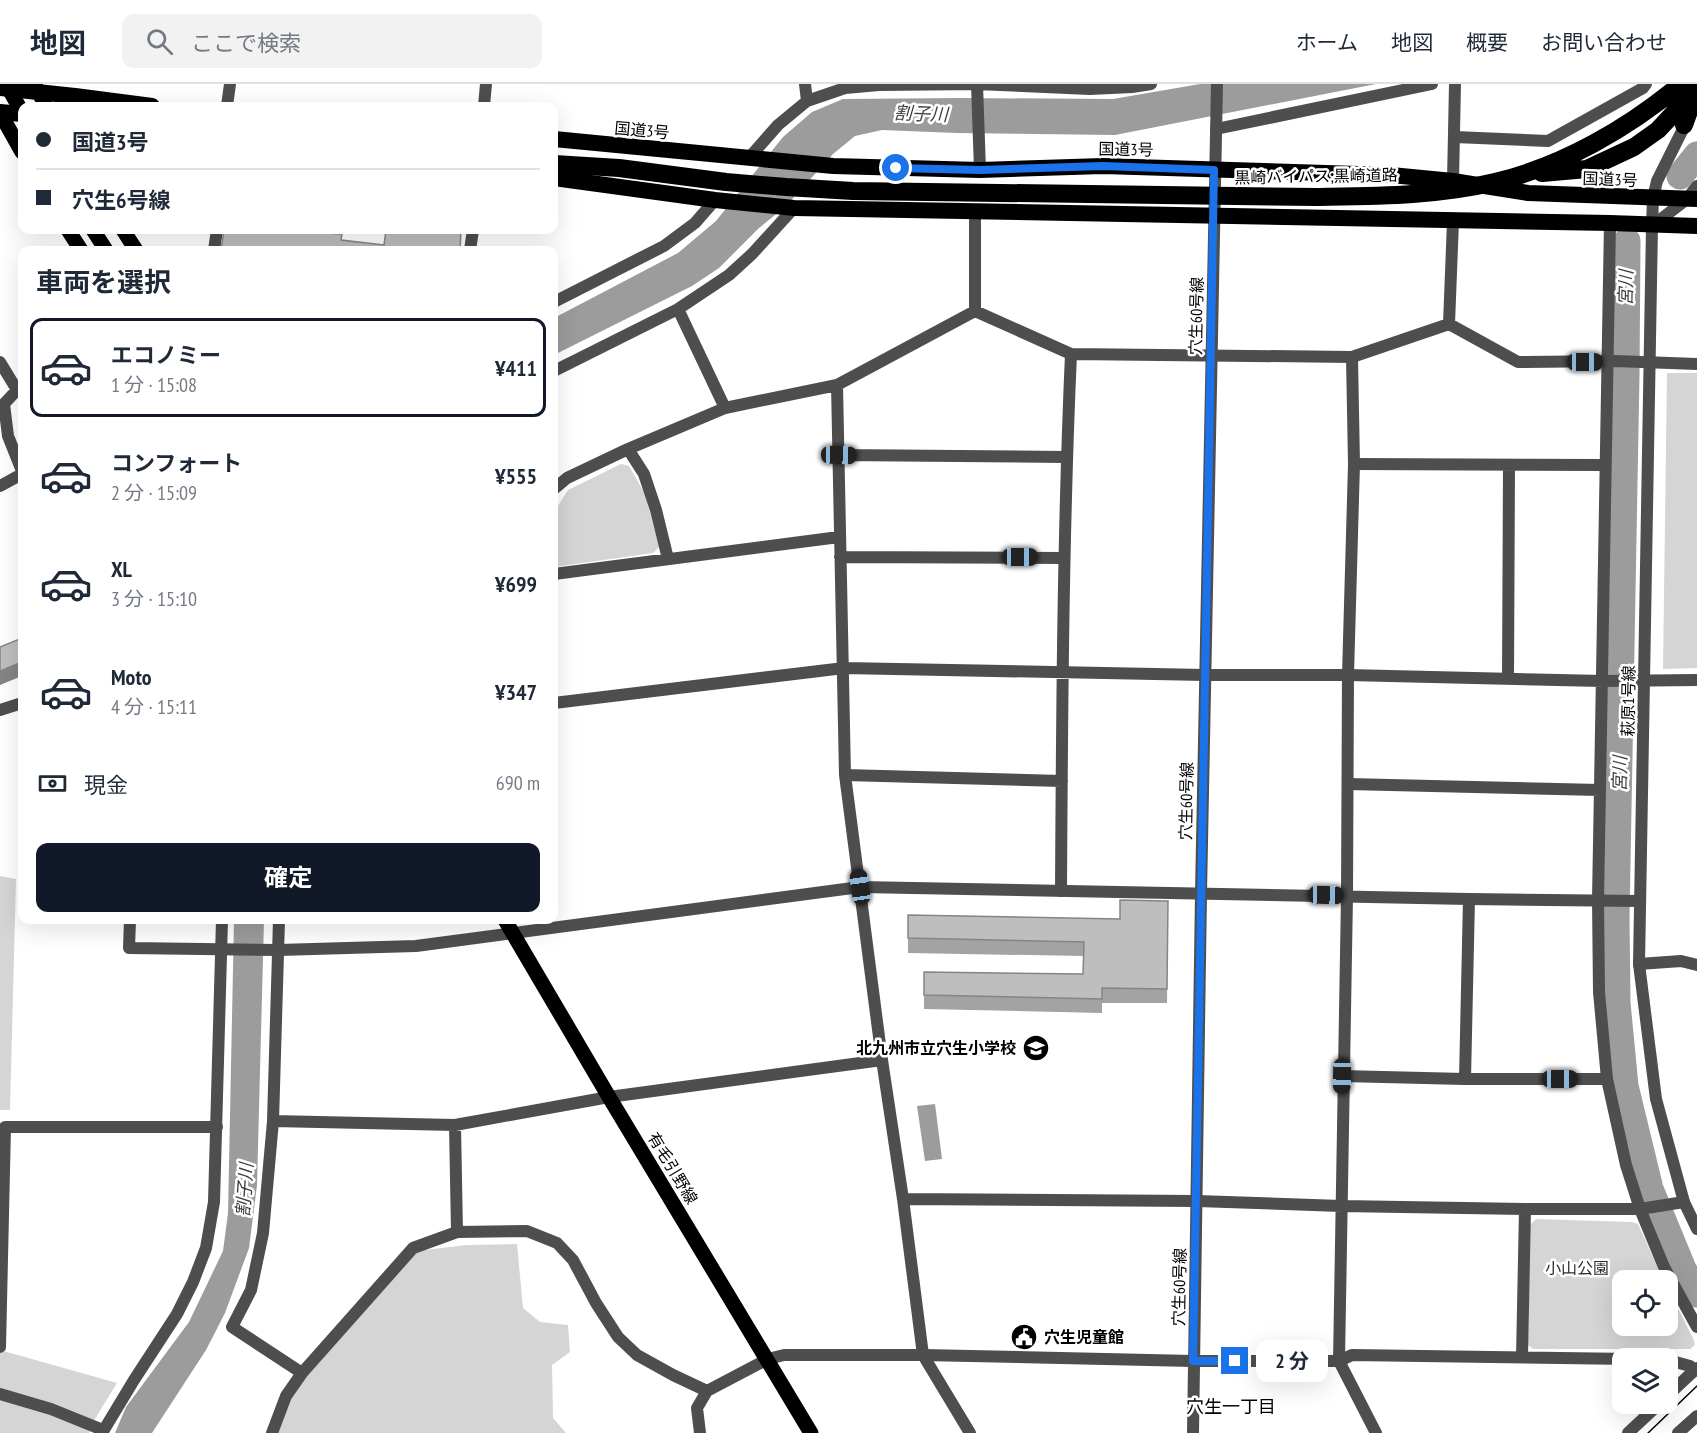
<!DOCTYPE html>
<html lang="ja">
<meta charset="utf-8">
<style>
body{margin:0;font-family:"PT Sans Narrow","Noto Sans JP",sans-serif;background:#f2f2f3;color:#1f2937;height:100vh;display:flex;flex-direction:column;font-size:22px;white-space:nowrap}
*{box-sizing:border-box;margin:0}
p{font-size:20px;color:#747a83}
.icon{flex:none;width:33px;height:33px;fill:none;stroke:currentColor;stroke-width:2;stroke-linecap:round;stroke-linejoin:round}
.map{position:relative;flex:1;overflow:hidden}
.drawer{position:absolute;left:18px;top:162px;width:540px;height:678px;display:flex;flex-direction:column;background:#fff;border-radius:12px;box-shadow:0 6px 24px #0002}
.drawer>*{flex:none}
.hud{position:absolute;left:18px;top:18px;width:540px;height:132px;border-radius:12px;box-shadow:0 6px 24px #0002;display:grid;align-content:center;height:132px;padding:0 18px;background:#fff}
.fabs{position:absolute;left:1612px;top:1186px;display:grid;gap:12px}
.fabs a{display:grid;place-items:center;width:66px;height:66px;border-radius:12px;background:#fff;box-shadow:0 6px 24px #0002;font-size:30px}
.end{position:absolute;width:27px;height:27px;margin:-14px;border:8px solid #1a73e8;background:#fff;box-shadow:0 0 0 3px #fff}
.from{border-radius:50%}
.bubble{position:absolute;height:42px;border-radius:12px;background:#fff;box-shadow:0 6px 24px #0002;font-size:20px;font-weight:700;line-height:42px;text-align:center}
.car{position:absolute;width:18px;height:36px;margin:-18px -9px;border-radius:8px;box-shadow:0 0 4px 2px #0007;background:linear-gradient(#222 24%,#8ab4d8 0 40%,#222 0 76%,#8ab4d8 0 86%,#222 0)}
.hud b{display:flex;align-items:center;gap:21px;height:57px;font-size:22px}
.hud b+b{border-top:2px solid #e0e1e3}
.hud i{width:15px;height:15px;background:#1f2937}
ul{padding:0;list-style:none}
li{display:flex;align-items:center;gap:18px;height:99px;margin:0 12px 9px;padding:0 6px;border:3px solid transparent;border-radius:12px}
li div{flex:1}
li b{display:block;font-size:22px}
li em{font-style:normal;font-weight:700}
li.on{border-color:#111827}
li>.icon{width:54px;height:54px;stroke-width:1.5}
h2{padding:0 18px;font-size:27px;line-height:72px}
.pay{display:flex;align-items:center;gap:15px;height:66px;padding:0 18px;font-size:22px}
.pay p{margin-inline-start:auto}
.cta{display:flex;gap:12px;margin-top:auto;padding:12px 18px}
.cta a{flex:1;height:69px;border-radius:12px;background:#111827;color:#fff;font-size:24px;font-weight:700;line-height:69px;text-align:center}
header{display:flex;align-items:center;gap:36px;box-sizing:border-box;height:84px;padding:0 30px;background:#fff;border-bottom:2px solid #e0e1e3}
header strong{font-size:28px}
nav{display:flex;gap:33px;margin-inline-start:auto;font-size:21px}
.search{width:420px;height:54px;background:#f2f2f3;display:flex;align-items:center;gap:15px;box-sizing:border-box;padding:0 21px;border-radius:12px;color:#747a83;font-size:22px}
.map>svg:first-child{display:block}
</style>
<header>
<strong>地図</strong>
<div class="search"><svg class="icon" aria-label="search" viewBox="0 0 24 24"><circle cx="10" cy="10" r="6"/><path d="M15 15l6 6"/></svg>ここで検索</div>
<nav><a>ホーム</a><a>地図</a><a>概要</a><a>お問い合わせ</a></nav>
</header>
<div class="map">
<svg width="1697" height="1349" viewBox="0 0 1697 1349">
<rect width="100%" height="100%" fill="#fff"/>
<path fill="#d5d5d5" d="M1667,289H1697V584L1663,585Z
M621,380L629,382L645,410L659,463L653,469L554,483V428L568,406Z
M0,792L16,795L10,1026H0Z
M1536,1135L1632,1138L1638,1140L1664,1197H1623V1242H1668V1205L1693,1254L1695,1261L1690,1265H1533L1528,1261L1530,1141Z
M517,1160L523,1224L540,1238L568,1241L570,1268L552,1281L553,1334L566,1349H276L290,1313L316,1281L416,1167L467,1161Z
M0,1266L117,1299L93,1338L89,1349H0Z"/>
<path fill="#9c9c9c" d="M1200,0H1376L1115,51L956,49L882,46L855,52L833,70L785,123L759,144L719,184L692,202L554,271V234L678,169L716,137L783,53L812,28L843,15L959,14L1113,15Z
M1697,57V85L1694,88H1672Z
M234,836H264L257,1101L249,1164L225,1229L206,1266L152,1349H115L126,1323L189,1238L223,1167L228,1129Z
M935,1020L942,1075L925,1077L917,1022Z"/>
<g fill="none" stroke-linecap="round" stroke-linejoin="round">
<path stroke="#9c9c9c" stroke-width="27" d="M1680,92L1697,71
M1627,157L1626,291L1616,834L1617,919L1625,1002L1650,1105L1683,1185L1697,1210"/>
<path stroke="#4e4e4e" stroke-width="12" d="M805,0L807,17
M977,0L980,86
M227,22L230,0
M484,22L486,0
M1216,45L1432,0
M1455,53L1548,57L1643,4L1646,0
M749,74L778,41L807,17L845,4L879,1L977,0L1090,5L1132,3L1151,0
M1453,97L1455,0
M1610,139L1598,816L1599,908L1607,995L1626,1081L1640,1125L1664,1183L1697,1243
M1652,142L1653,114L1657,97L1687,37
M214,166L217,146
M470,166L473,146
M554,218L664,162L695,139L715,116
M678,225L725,324
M975,227V127
M1449,240L1453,137
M0,278L17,306
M554,287L678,225L729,191L752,170L794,124
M837,301L845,691L882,976L903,1115L923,1271L970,1349
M22,302L17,306L4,320L8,352L22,387
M628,365L644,390L656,426L668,475
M839,371L1066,373
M1354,380L1605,381
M0,402L22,390
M554,405L567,394L628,365L725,324L837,301L975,227L1071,270L1352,273L1449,240L1518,278L1615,277L1697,280
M840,473L1064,474
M554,490L839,453
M1508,595L1509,381
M554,619L844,584L1205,591H1348L1603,597L1697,596
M0,626L22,619
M845,691L1062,697
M1348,700L1600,706
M1061,807C1062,628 1063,449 1071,270
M1347,812L1339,1277L1352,1271L1632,1275
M130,836L129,864L279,866
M279,836L273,1037L263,1149L251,1206L232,1243L302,1289
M1639,880L1681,877L1697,881
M1342,992L1465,995H1607
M1465,995L1469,815
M273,1037L455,1041L609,1013L882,976
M455,1041L457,1148
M903,1115L1197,1117L1341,1122L1525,1125H1640L1684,1118
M0,1263L5,1043H217
M1522,1273L1525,1125
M1668,1276L1690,1282L1694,1287
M0,1310L51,1325L103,1346
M272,1349L286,1312L302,1289L413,1164L457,1148L527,1147L557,1159L573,1176L596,1219L618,1253L637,1271L673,1291L707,1307
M700,1349L697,1324L707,1307L768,1275"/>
<path stroke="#4e4e4e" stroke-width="12" d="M1697,102L1687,115L1652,142L1639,880L1656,1015L1684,1118L1697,1145
M1347,812L1348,591L1354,380L1352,273
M279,866L416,862L860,803L1469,815L1640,817
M768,1275L784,1271H923L1193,1277H1339L1376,1349
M1668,1311L1697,1284
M102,1349L134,1296L177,1230L193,1198L206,1164L214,1118L222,836
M1193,1349L1201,809L1217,0
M1628,1349L1659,1320
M1678,1349L1697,1332"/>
<path stroke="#000" stroke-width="15" d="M6,0L22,28
M34,0L46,22
M0,29L22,68
M68,146L81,166
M93,146L106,166
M123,146L136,166
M505,836L609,1013L811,1349"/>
<path stroke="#000" stroke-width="16" d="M0,4L75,12L152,22
M0,28L22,30
M554,55L833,82L980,86L1103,82L1391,91L1453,97L1528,109L1697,115
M554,94L715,116L794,124L1610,139L1697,142"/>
<path stroke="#000" stroke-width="18" d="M1684,41L1696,8
M554,80L619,84L726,98L786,103L853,107L1317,113C1377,112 1437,112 1495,98C1563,82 1628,44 1681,0
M1542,89L1587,85L1634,63L1658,46L1672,31L1695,0"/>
<path stroke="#000" stroke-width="1.5" d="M1648,1349L1697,1302"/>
</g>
<path fill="#a3a3a3" d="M1168,817L1167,919H1102V929L924,925V888L1083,890L1084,872L908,869V831L1120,835Z"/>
<path fill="#858585" d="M22,578V592L0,601V587Z"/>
<path fill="#bebebe" stroke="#858585" stroke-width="1.5" d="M224,146H326L325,149L342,150L341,156L384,161L386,146H461L460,166H221Z
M22,554V578L0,587V563Z
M1120,816L1168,817L1167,905L1102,904V915L924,911V888L1083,890L1084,858L908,854V831L1120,835Z"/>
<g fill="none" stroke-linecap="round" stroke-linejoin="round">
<path stroke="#1a73e8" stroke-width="8" d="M896,84L980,86L1103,82L1214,86L1193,1277H1235"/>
</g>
<defs>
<symbol id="school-disc" viewBox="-11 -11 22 22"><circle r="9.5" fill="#000" stroke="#fff"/><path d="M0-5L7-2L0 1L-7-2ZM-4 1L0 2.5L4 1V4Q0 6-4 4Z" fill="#fff"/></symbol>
<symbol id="civic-disc" viewBox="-11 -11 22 22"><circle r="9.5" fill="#000" stroke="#fff"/><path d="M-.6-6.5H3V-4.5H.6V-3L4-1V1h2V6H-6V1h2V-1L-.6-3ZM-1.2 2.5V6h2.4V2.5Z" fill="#fff"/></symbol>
</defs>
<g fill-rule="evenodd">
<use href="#school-disc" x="1021" y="949" width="30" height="30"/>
<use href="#civic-disc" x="1009" y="1238" width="30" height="30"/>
</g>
<g text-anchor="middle" stroke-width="5" stroke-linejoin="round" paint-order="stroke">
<g font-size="16" fill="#000" stroke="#fff">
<text transform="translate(642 46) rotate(5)" y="6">国道3号</text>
<text transform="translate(1126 65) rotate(1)" y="6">国道3号</text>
<text transform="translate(1316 92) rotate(-1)" y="6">黒崎バイパス;黒崎道路</text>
<text transform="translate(1610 95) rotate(2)" y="6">国道3号</text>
<text transform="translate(1196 232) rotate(-89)" y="6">穴生60号線</text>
<text transform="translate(1628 617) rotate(-89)" y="6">萩原1号線</text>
<text transform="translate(1186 717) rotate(-89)" y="6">穴生60号線</text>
<text transform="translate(673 1084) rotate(59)" y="6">有毛引野線</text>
<text transform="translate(1179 1203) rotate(-89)" y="6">穴生60号線</text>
</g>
<g font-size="16" font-weight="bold" fill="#000" stroke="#fff" text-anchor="end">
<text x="1016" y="970">北九州市立穴生小学校</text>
<text x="1044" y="1259" text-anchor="start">穴生児童館</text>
</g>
<g font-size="16" fill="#2c2c2c" stroke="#fff">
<text x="1577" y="1190">小山公園</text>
</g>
<g font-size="18" font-style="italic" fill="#3d3d3d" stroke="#fff">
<text transform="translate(921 30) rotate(2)" y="6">割子川</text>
<text transform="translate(1626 204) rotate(-89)" y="6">宮川</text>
<text transform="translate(1620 690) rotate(-89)" y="6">宮川</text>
<text transform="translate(245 1106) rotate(-86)" y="6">割子川</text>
</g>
<g font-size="18" fill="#000" stroke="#fff">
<text x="1231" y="1329">穴生一丁目</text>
</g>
</g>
</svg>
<div class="fabs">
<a><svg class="icon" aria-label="locate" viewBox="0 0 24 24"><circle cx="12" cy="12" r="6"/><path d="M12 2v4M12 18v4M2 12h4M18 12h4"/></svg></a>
<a><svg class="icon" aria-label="layers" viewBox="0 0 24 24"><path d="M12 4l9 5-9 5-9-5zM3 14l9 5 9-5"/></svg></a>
</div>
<i class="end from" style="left:896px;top:84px"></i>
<i class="end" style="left:1235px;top:1277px"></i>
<div class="bubble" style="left:1256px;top:1256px;width:72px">2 分</div>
<i class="car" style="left:1585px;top:278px;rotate:90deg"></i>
<i class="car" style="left:839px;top:371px;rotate:91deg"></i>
<i class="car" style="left:1020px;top:473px;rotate:90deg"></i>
<i class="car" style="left:860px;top:803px;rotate:352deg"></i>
<i class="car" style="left:1326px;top:811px;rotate:91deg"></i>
<i class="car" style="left:1342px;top:992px;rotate:181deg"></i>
<i class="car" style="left:1560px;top:995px;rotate:90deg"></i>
<div class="hud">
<b><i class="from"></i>国道3号</b>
<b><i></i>穴生6号線</b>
</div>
<section class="drawer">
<h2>車両を選択</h2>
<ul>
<li class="on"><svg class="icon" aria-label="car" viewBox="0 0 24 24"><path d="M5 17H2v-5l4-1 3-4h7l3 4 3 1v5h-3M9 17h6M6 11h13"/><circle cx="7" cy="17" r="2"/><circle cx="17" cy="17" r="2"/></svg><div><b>エコノミー</b><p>1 分 · 15:08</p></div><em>¥411</em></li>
<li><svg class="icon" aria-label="car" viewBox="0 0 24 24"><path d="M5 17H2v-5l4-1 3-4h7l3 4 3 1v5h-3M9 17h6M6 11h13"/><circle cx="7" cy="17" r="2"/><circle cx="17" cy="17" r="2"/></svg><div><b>コンフォート</b><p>2 分 · 15:09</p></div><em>¥555</em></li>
<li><svg class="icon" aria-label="car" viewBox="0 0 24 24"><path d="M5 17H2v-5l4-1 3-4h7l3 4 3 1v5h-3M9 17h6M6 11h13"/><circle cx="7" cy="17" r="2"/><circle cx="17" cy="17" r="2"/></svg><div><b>XL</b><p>3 分 · 15:10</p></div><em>¥699</em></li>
<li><svg class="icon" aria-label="car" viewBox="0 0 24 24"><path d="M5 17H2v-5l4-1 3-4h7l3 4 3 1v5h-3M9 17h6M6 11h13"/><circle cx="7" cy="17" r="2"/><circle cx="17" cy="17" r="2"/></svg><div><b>Moto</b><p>4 分 · 15:11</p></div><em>¥347</em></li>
</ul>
<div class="pay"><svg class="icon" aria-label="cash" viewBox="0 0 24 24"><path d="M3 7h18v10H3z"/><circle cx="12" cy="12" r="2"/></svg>現金<p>690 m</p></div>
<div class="cta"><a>確定</a></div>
</section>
</div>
